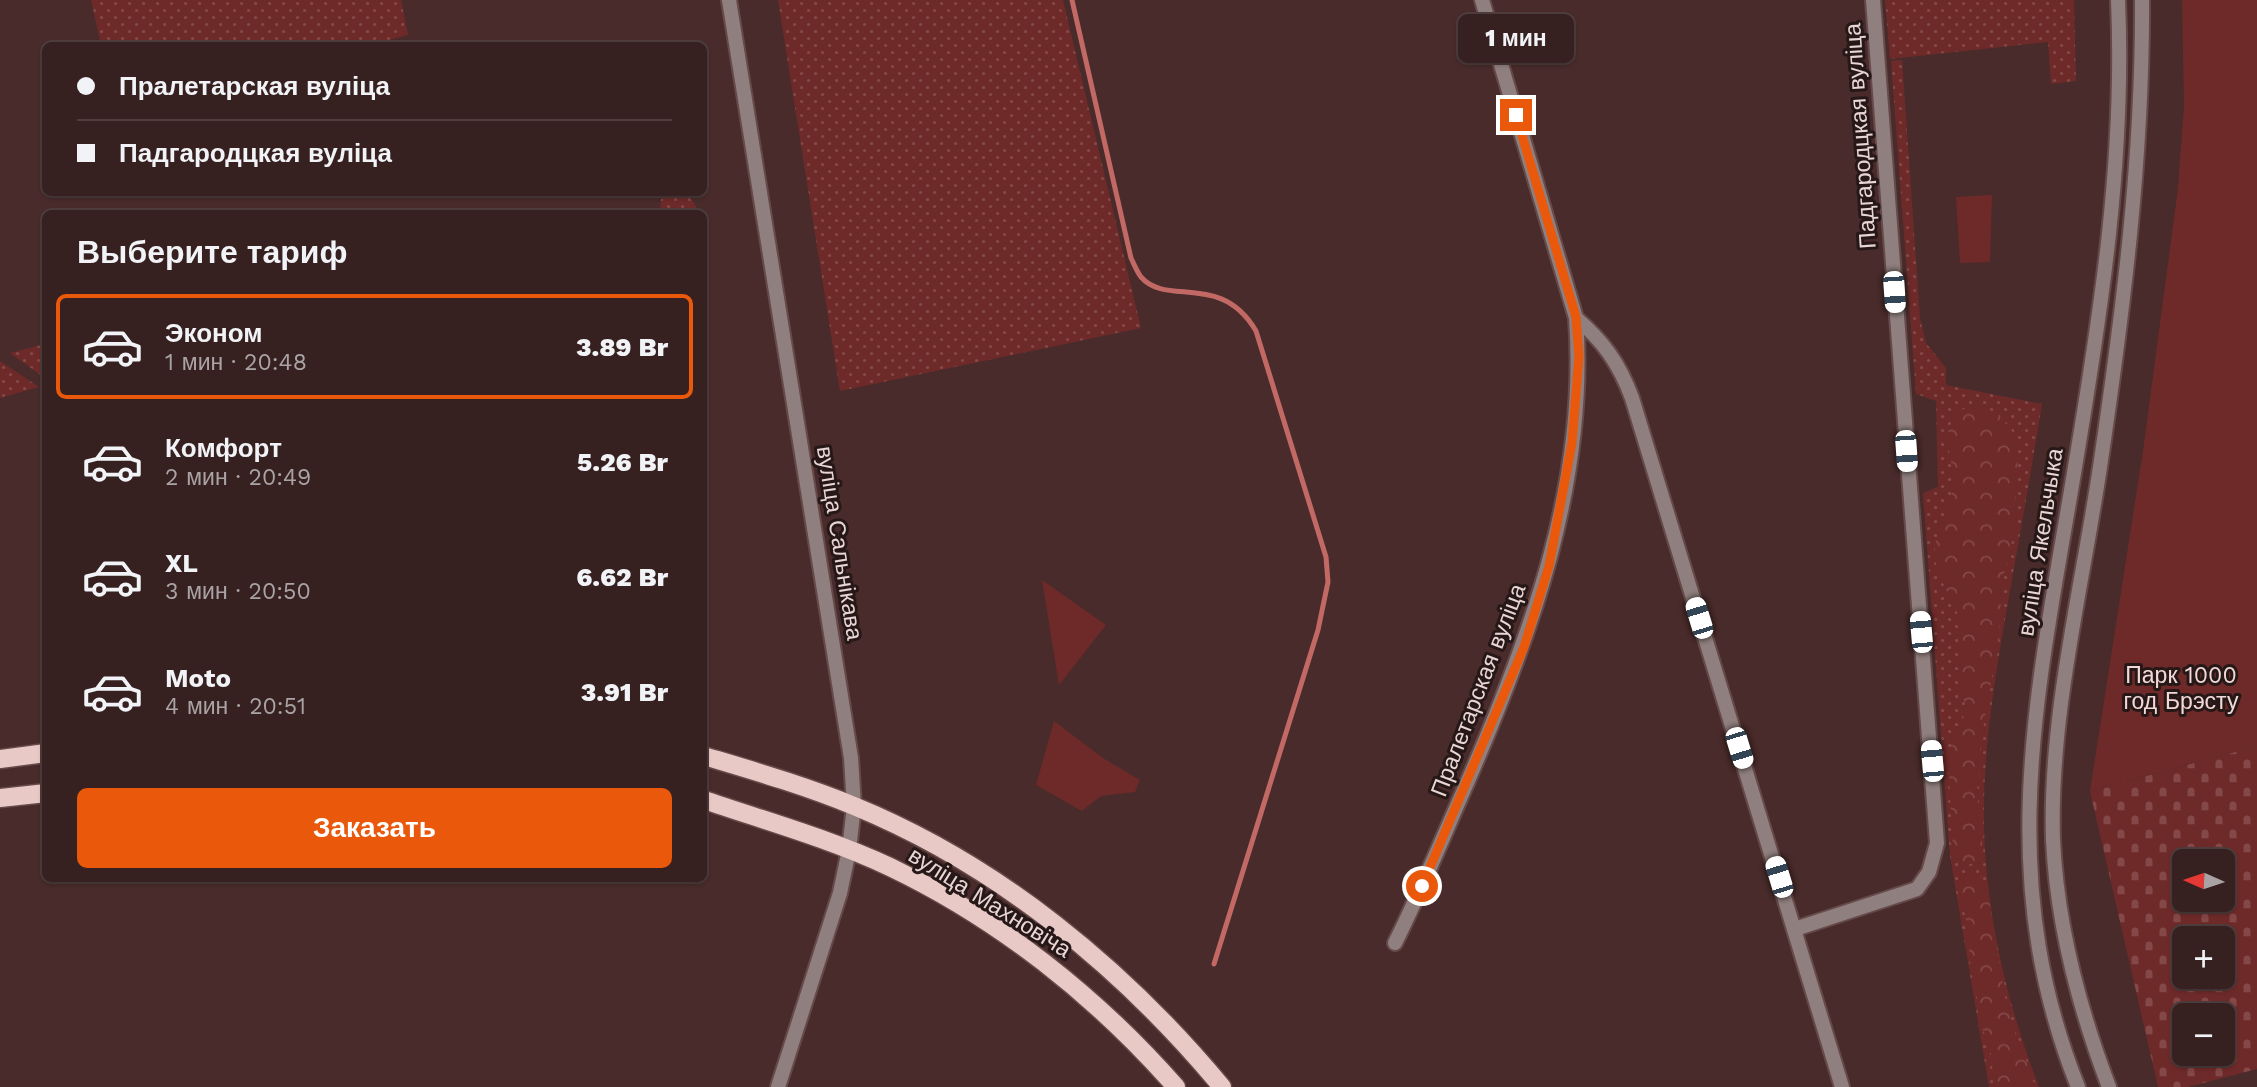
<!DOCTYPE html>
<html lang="ru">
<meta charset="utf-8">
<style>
body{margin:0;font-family:"Work Sans",sans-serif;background:#3d2829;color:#f1f3f6;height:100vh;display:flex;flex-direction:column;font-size:26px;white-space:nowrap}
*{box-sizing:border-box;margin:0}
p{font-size:23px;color:#aaa3a5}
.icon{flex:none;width:38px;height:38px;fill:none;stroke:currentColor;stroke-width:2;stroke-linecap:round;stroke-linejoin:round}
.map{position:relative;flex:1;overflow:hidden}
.details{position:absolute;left:42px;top:210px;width:665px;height:672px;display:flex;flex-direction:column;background:#362020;border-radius:10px;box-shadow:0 2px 5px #0004,0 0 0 2px #503e3e}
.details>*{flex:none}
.banner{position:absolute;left:42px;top:42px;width:665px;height:154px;border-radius:10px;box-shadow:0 2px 5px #0004,0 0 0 2px #503e3e;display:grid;align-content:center;height:154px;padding:0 35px;background:#362020}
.needle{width:46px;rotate:273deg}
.buttons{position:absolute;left:2172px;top:849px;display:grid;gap:14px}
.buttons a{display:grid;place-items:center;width:63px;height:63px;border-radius:10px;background:#362020;box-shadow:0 2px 5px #0004,0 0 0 2px #503e3e;font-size:35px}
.end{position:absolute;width:32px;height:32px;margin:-16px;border:9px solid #ea580c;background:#fff;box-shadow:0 0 0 4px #fff}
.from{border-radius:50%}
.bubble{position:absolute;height:49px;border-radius:10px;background:#362020;box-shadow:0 2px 5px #0004,0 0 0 2px #503e3e;font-size:23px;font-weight:800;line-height:49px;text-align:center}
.car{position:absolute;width:21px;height:42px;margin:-21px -10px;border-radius:9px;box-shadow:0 0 5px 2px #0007;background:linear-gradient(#fff 24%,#345 0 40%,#fff 0 76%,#345 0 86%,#fff 0)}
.banner b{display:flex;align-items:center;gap:24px;height:66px;font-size:26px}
.banner b+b{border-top:2px solid #503e3e}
.banner i{width:18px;height:18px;background:#f1f3f6}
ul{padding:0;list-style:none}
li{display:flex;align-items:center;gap:21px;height:105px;margin:0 14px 10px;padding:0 21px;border:4px solid transparent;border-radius:10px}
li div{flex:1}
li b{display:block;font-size:26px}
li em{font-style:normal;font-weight:800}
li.current{border-color:#ea580c}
li>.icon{width:63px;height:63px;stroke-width:1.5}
h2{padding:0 35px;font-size:32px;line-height:84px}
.cta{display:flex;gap:14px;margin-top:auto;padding:14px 35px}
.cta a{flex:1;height:80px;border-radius:10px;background:#ea580c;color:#fff;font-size:28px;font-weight:800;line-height:80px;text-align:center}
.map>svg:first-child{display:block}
</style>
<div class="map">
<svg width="2257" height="1087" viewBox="0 0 2257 1087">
<defs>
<pattern id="grass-dots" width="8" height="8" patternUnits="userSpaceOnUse" patternTransform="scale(1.75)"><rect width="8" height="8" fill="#6e2a29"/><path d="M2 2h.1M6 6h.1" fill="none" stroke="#834847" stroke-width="1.8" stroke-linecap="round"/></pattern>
<pattern id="forest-crowns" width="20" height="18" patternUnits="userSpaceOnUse" patternTransform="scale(1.75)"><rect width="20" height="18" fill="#6e2a29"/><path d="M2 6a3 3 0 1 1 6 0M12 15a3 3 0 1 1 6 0" fill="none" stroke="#834847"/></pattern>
<pattern id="cemetery-stones" width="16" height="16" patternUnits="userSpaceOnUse" patternTransform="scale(1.75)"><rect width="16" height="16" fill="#6e2a29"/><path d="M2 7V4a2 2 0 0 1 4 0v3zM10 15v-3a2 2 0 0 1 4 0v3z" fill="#834847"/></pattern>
</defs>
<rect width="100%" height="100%" fill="#482b2a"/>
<path fill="url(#grass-dots)" d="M91,0H401L408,35L367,46L101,45Z
M778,0H1063L1141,328L840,391Z
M1885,0H2074L2076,81L2051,84L2048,42L1890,59Z
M1902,60L1920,318L1926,343L1946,368V385L2042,404C2031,472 2019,540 2007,608C1993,688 1980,769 1985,850C1990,932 2010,1011 2039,1087H1989L1950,856L1923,493L1938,487L1936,401L1916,394L1891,61Z
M686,193L695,204L696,213H660L661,199Z
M45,344V378L10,353Z
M0,361L39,387L0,398Z"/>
<path fill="url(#forest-crowns)" d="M1976,406L1995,412L2011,429L2018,448V460L2015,482L2017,520L2002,583L1999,636L1983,729L1977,792L1983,851L1978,862L1967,865L1957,860L1953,847L1948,760C1948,739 1966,725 1965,705C1964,696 1959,688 1959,679C1958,659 1966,641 1960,621C1954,598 1937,581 1935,557C1932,530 1952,510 1953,485C1955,459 1936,432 1961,410Z
M1971,874L1981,876L1987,886L2007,1008L2036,1087H1994L1991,1054L1978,1014L1976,983L1970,962L1967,924L1960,892L1962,880Z"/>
<path fill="url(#cemetery-stones)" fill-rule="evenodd" d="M2257,746V1069L2188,1087H2158L2090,791ZM2184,861H2222V900H2184ZM2184,938H2222V976H2184ZM2184,1015H2222V1054H2184Z"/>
<path fill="#6e2a29" d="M2182,0H2257V746L2090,791L2143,451L2178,188L2184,105Z
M1992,195L1990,262L1960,263L1956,197Z
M1042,580L1106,625L1059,685Z
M1054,721L1103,758L1140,780L1135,792L1101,796L1082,811L1036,785Z"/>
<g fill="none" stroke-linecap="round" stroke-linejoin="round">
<path stroke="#c26965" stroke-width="5" d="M1072,0L1131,258C1134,264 1137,272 1141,277C1167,307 1221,271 1256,331L1326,557L1328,582L1318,630L1214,964"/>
<defs>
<path id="minor" d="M1482,0L1576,318C1603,341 1619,363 1632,398L1842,1087
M1795,929L1917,889L1929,872L1937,843L1873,0
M1395,943C1421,891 1443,837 1467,783C1531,636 1588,482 1576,318
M778,1087L840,893L849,850
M2078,1087C1992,872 2039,685 2075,467C2101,312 2125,158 2118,0
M2109,1087C2079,1008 2057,925 2053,840C2049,718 2082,588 2100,467C2123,312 2143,157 2142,0"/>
<path id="tertiary" d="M729,0L851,758L854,806L849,850"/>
<path id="primary" d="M704,756C754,771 806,786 854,806C998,865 1123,968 1222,1087
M0,759L46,753
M0,798L46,793
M704,800C766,821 830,839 890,867C999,919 1097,997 1176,1087"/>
</defs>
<use href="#minor" stroke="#654a49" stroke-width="18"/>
<use href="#tertiary" stroke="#654a49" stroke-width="18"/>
<use href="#primary" stroke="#654a49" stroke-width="21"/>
<use href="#minor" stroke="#8f7f7e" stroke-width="14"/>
<use href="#tertiary" stroke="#8f7f7e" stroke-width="14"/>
<use href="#primary" stroke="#e9c9c6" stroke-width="18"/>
</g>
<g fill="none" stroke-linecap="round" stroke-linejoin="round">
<path stroke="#ea580c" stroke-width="9" d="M1422,886L1524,647L1549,566L1572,443L1579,356L1576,317L1516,115"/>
</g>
<g text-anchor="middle" stroke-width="6" stroke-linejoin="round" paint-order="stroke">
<g font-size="23" fill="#e9d6d4" stroke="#251817">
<text transform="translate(1860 136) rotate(-94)" y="8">Падгародцкая вуліца</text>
<text transform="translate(2040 542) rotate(-81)" y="8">вуліца Якельчыка</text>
<text transform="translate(840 543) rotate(81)" y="8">вуліца Сальнікава</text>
<text transform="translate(1478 690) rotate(-69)" y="8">Пралетарская вуліца</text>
<text transform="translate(990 902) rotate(32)" y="8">вуліца Махновіча</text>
</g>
<g font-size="23" fill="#f2d8d6" stroke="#251817">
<text x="2181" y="683">Парк 1000<tspan x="2181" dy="26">год Брэсту</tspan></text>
</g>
</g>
</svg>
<div class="buttons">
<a><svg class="needle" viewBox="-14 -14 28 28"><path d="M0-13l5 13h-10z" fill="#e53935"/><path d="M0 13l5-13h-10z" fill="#aaa3a5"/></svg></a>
<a>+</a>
<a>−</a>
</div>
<i class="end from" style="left:1422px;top:886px"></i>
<i class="end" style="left:1516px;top:115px"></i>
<div class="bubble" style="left:1458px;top:14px;width:116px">1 мин</div>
<i class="car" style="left:1894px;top:292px;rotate:176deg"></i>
<i class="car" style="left:1906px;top:451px;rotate:176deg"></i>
<i class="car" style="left:1699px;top:618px;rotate:343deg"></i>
<i class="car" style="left:1921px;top:632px;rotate:355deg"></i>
<i class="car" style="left:1739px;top:748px;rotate:163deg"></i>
<i class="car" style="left:1932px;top:761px;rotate:355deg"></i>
<i class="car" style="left:1779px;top:877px;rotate:343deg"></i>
<div class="banner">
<b><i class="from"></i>Пралетарская вуліца</b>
<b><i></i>Падгародцкая вуліца</b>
</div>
<section class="details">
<h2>Выберите тариф</h2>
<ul>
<li class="current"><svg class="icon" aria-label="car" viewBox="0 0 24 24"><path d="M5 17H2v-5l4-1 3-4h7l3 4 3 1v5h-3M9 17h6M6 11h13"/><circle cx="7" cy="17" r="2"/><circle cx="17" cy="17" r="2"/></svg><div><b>Эконом</b><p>1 мин · 20:48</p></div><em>3.89 Br</em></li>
<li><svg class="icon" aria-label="car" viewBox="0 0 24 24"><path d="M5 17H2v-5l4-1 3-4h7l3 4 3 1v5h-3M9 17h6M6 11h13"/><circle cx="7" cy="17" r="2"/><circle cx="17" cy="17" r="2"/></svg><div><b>Комфорт</b><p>2 мин · 20:49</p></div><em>5.26 Br</em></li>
<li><svg class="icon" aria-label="car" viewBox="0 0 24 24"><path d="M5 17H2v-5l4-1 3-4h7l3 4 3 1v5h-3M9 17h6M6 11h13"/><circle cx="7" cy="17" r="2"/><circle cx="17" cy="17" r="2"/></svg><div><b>XL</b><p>3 мин · 20:50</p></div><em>6.62 Br</em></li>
<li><svg class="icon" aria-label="car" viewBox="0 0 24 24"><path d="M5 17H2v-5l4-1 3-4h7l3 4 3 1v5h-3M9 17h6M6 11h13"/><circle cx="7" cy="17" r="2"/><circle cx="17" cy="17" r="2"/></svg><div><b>Moto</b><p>4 мин · 20:51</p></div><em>3.91 Br</em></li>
</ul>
<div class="cta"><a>Заказать</a></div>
</section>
</div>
